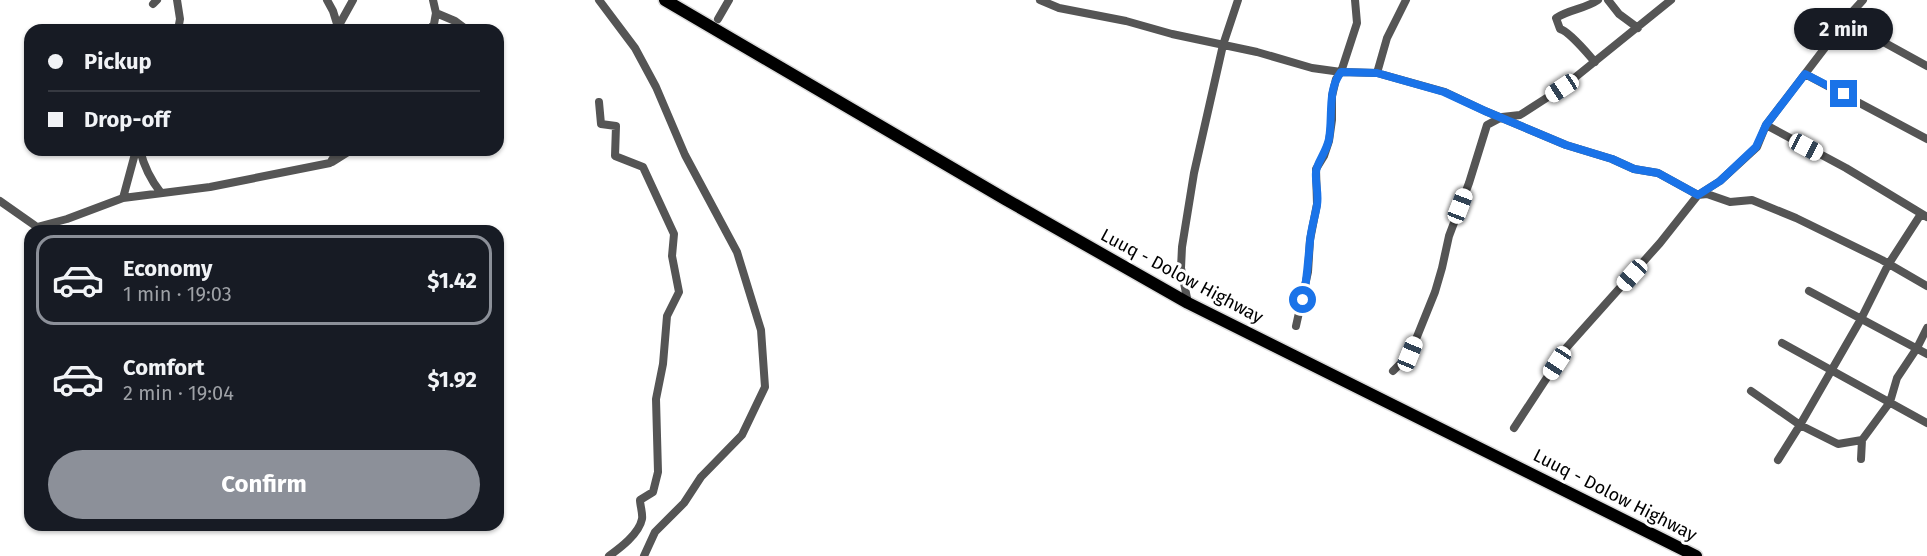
<!DOCTYPE html>
<meta charset="utf-8">
<style>
body{margin:0;font-family:"Fira Sans",sans-serif;background:#242831;color:#f1f3f6;height:100vh;display:flex;flex-direction:column;font-size:22px;white-space:nowrap}
*{box-sizing:border-box;margin:0}
p{font-size:20px;color:#9ea1a6}
.icon{flex:none;width:33px;height:33px;fill:none;stroke:currentColor;stroke-width:2;stroke-linecap:round;stroke-linejoin:round}
.map{position:relative;flex:1;overflow:hidden}
.panel{position:absolute;left:24px;top:225px;width:480px;height:306px;display:flex;flex-direction:column;background:#171b24;border-radius:18px;box-shadow:0 2px 4px #0004}
.panel>*{flex:none}
.top-card{position:absolute;left:24px;top:24px;width:480px;height:132px;border-radius:18px;box-shadow:0 2px 4px #0004;display:grid;align-content:center;height:132px;padding:0 24px;background:#171b24}
.end{position:absolute;width:27px;height:27px;margin:-14px;border:8px solid #1a73e8;background:#fff;box-shadow:0 0 0 3px #fff}
.from{border-radius:50%}
.bubble{position:absolute;height:42px;border-radius:21px;background:#171b24;box-shadow:0 2px 4px #0004;font-size:20px;font-weight:700;line-height:42px;text-align:center}
.car{position:absolute;width:18px;height:36px;margin:-18px -9px;border-radius:8px;box-shadow:0 0 4px 2px #0007;background:linear-gradient(#fff 24%,#345 0 40%,#fff 0 76%,#345 0 86%,#fff 0)}
.top-card b{display:flex;align-items:center;gap:21px;height:57px;font-size:22px}
.top-card b+b{border-top:2px solid #363941}
.top-card i{width:15px;height:15px;background:#f1f3f6}
ul{padding:10px 0 0;list-style:none}
li{display:flex;align-items:center;gap:18px;height:90px;margin:0 12px 9px;padding:0 12px;border:3px solid transparent;border-radius:18px}
li div{flex:1}
li b{display:block;font-size:22px}
li em{font-style:normal;font-weight:700}
li.on{border-color:#8c9099}
li>.icon{width:54px;height:54px;stroke-width:1.5}
.button{display:flex;gap:12px;margin-top:auto;padding:12px 24px}
.button a{flex:1;height:69px;border-radius:36px;background:#8c9099;color:#fff;font-size:24px;font-weight:700;line-height:69px;text-align:center}
.map>svg:first-child{display:block}
</style>
<div class="map">
<svg width="1927" height="556" viewBox="0 0 1927 556">
<rect width="100%" height="100%" fill="#fff"/>
<g fill="none" stroke-linecap="round" stroke-linejoin="round">
<defs>
<path id="primary" d="M665,0L1005,199L1188,303L1696,556"/>
</defs>
<use href="#primary" stroke="#dbdbdb" stroke-width="15"/>
<path stroke="#555" stroke-width="8" d="M177,0L180,19L178,30
M327,0L333,11L338,27L353,0
M433,0L436,13L455,21L467,30
M599,0L635,48L656,87L685,155L737,252L761,330L765,387L742,435L701,477L684,503L655,532L644,556
M1040,0L1059,8L1126,21L1172,34L1257,52L1312,68L1341,72L1377,73L1445,92L1485,111L1566,145L1612,159L1634,169L1658,173L1698,195L1707,194L1730,202L1752,200L1796,218L1882,260L1927,286
M1608,0L1619,14L1638,28
M153,4L157,0
M1848,17L1867,33L1927,66
M718,19L729,0
M429,30L434,24L436,13
M1595,62C1588,54 1569,31 1560,29L1556,18C1570,9 1585,9 1598,0
M1377,73L1387,38L1406,0
M1805,74L1927,139
M599,102L601,124L616,126L615,156L643,167L674,234L672,256L679,292L667,316L663,364L656,399L658,472L653,492L640,500C640,505 643,514 642,519C639,534 620,548 609,556
M1766,125L1846,168L1927,217
M140,150C144,167 150,179 161,193
M332,162L351,150
M123,198L210,187L330,163L338,150
M0,201L37,227L67,219L123,198L136,150
M1809,291L1927,354
M1188,303L1181,268L1182,247L1194,173L1223,45L1238,0
M1296,326L1308,272L1310,240L1317,204L1316,169L1324,156L1329,141L1332,120V96L1336,79L1341,72L1357,23L1355,0
M1782,343L1927,423
M1393,371L1410,354L1435,292L1442,268L1449,236L1469,183L1487,125L1502,117L1520,115L1562,88L1671,0
M1751,391L1800,425L1838,444L1862,440
M1514,428L1567,347L1660,243L1698,195L1720,181L1757,147L1766,125L1853,11L1863,0
M1861,459L1862,440L1890,402L1897,378L1917,348L1927,328
M1778,460L1800,425L1861,319L1888,265L1921,214"/>
<use href="#primary" stroke="#000" stroke-width="12"/>
</g>
<g fill="none" stroke-linecap="round" stroke-linejoin="round">
<path stroke="#1a73e8" stroke-width="8" d="M1303,300C1307,280 1308,261 1310,241C1311,229 1315,217 1317,205C1319,194 1315,183 1316,172C1316,164 1327,151 1329,139C1333,117 1327,90 1341,72L1377,73L1444,92L1485,111L1566,145L1612,159L1634,169L1658,173L1698,195L1720,181L1756,147L1766,125L1805,74L1844,94"/>
</g>
<g text-anchor="middle" stroke-width="6" stroke-linejoin="round" paint-order="stroke">
<g font-size="18" fill="#000" stroke="#fff">
<text transform="translate(1182 276) rotate(28)" y="6">Luuq - Dolow Highway</text>
<text transform="translate(1615 495) rotate(27)" y="6">Luuq - Dolow Highway</text>
</g>
</g>
</svg>
<i class="end from" style="left:1303px;top:300px"></i>
<i class="end" style="left:1844px;top:94px"></i>
<div class="bubble" style="left:1794px;top:8px;width:99px">2 min</div>
<i class="car" style="left:1562px;top:88px;rotate:237deg"></i>
<i class="car" style="left:1806px;top:147px;rotate:118deg"></i>
<i class="car" style="left:1460px;top:206px;rotate:21deg"></i>
<i class="car" style="left:1632px;top:275px;rotate:222deg"></i>
<i class="car" style="left:1410px;top:354px;rotate:22deg"></i>
<i class="car" style="left:1557px;top:363px;rotate:213deg"></i>
<div class="top-card">
<b><i class="from"></i>Pickup</b>
<b><i></i>Drop-off</b>
</div>
<section class="panel">
<ul>
<li class="on"><svg class="icon" aria-label="car" viewBox="0 0 24 24"><path d="M5 17H2v-5l4-1 3-4h7l3 4 3 1v5h-3M9 17h6M6 11h13"/><circle cx="7" cy="17" r="2"/><circle cx="17" cy="17" r="2"/></svg><div><b>Economy</b><p>1 min · 19:03</p></div><em>$1.42</em></li>
<li><svg class="icon" aria-label="car" viewBox="0 0 24 24"><path d="M5 17H2v-5l4-1 3-4h7l3 4 3 1v5h-3M9 17h6M6 11h13"/><circle cx="7" cy="17" r="2"/><circle cx="17" cy="17" r="2"/></svg><div><b>Comfort</b><p>2 min · 19:04</p></div><em>$1.92</em></li>
</ul>
<div class="button"><a>Confirm</a></div>
</section>
</div>
